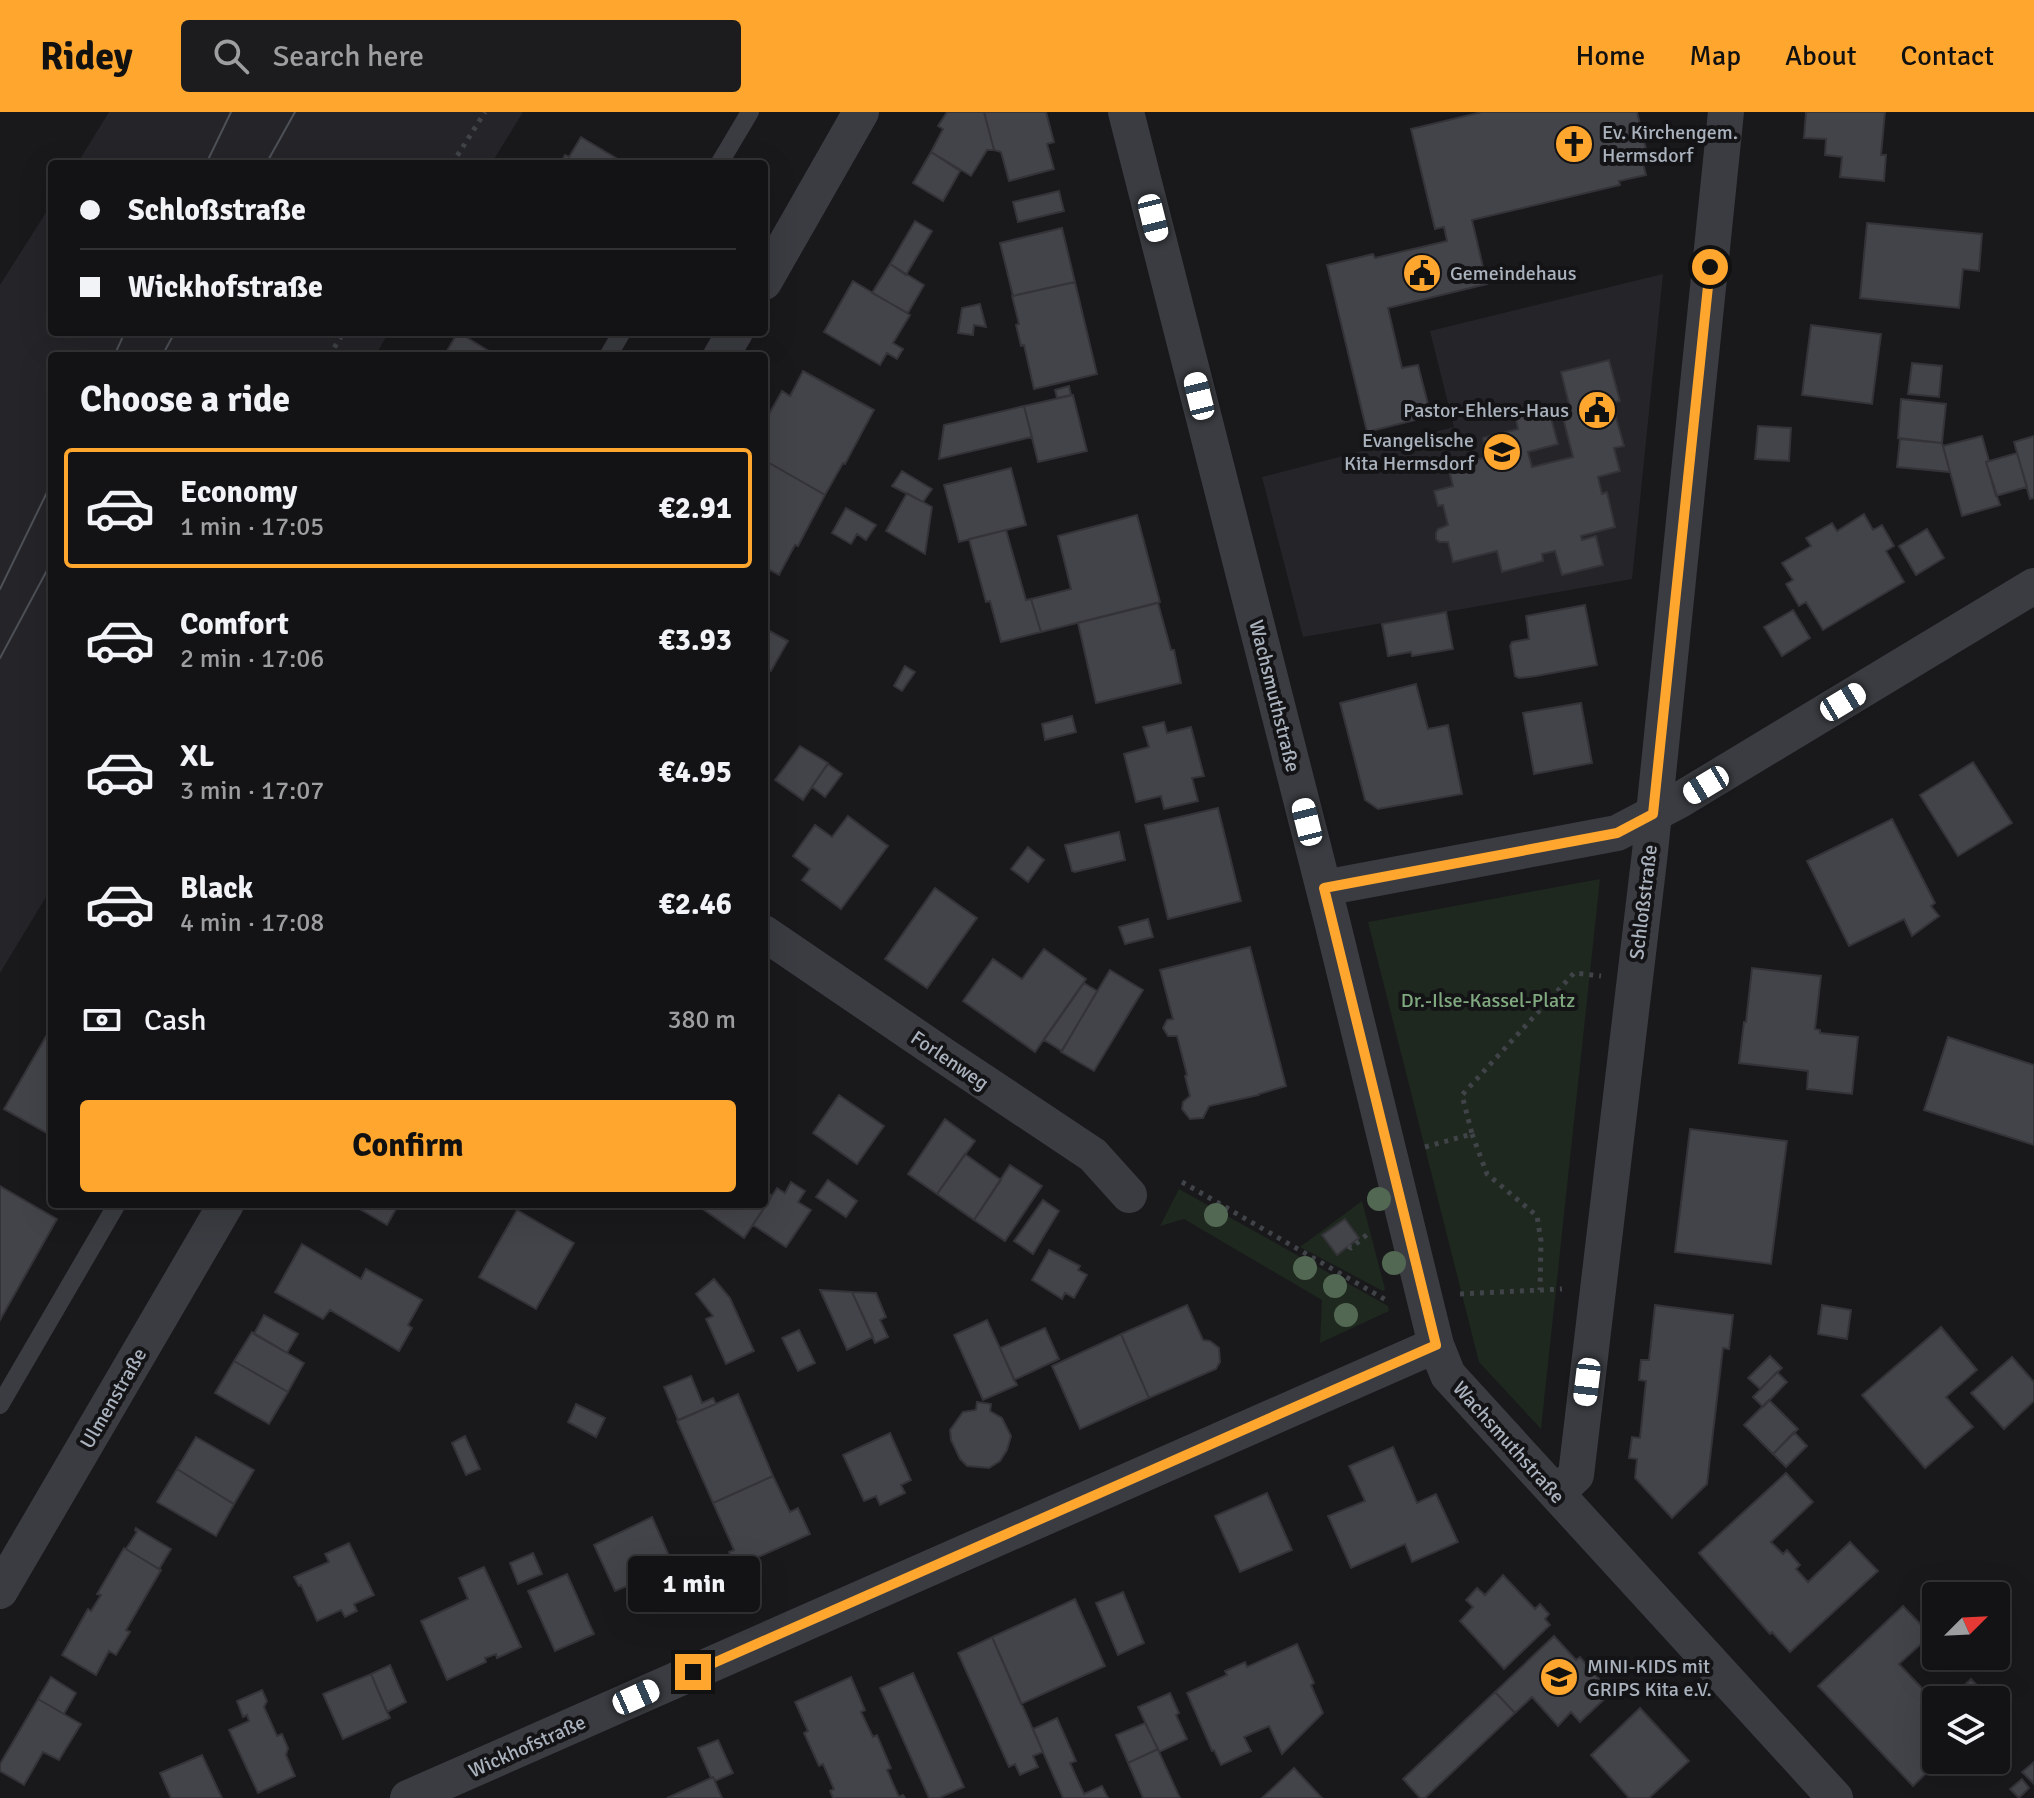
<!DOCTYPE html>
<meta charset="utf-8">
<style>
body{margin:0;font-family:Signika,sans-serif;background:#1c1c1e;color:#f1f3f6;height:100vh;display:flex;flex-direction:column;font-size:30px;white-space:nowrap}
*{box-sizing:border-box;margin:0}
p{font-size:26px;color:#9d9ea0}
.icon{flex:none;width:44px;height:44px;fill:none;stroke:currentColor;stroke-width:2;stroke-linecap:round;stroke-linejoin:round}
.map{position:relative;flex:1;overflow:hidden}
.side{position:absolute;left:48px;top:240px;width:720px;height:856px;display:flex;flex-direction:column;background:#131315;border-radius:8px;box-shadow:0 8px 32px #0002,0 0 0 2px #323234}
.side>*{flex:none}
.top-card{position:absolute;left:48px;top:48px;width:720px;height:176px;border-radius:8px;box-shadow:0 8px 32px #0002,0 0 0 2px #323234;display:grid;align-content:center;height:176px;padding:0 32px;background:#131315}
.needle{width:52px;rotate:66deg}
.tools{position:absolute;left:1922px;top:1470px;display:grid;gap:16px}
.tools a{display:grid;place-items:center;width:88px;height:88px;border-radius:8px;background:#131315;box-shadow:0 8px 32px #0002,0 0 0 2px #323234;font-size:40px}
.end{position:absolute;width:36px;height:36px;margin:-18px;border:10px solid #ffa62e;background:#111;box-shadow:0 0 0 4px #111}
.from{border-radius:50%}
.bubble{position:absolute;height:56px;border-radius:8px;background:#131315;box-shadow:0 8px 32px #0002,0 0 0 2px #323234;font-size:26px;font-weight:800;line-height:56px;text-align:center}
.car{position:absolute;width:24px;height:48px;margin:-24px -12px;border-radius:10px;box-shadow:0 0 6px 2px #0007;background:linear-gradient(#fff 24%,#345 0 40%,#fff 0 76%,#345 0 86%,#fff 0)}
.top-card b{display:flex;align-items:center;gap:28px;height:76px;font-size:30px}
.top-card b+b{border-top:2px solid #323234}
.top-card i{width:20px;height:20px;background:#f1f3f6}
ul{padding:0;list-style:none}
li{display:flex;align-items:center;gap:24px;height:120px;margin:0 16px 12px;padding:0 16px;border:4px solid transparent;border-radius:8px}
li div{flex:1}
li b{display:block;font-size:30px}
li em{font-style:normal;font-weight:800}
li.on{border-color:#ffa62e}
li>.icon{width:72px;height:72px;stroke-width:1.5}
h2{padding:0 32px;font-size:36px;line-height:96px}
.pay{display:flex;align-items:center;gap:20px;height:88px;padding:0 32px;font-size:30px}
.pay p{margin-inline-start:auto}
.primary-button{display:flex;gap:16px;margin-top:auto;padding:16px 32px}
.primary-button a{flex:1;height:92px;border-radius:8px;background:#ffa62e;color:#111;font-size:32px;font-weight:800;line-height:92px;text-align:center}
header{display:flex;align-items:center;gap:48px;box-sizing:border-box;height:112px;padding:0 40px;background:#ffa62e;color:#111}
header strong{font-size:38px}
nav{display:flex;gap:44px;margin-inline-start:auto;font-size:28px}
.search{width:560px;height:72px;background:#1c1c1e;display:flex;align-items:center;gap:20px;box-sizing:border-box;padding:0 28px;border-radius:8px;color:#9d9ea0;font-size:30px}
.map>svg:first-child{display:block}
</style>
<header>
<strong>Ridey</strong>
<div class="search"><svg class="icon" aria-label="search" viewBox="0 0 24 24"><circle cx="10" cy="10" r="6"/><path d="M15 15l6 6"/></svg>Search here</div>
<nav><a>Home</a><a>Map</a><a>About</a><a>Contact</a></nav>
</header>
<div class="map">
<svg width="2034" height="1686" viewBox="0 0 2034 1686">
<rect width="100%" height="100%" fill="#19191c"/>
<path fill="#252529" d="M109,0H523L491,52H77Z
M52,91V220H389L375,244H52V775L0,861V173Z
M1663,162L1632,467L1303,525L1262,365L1454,315L1430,219Z"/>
<path fill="#1e281f" d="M1600,767L1541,1317L1479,1250L1368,810Z
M1179,1077L1388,1194L1389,1199L1320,1231L1322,1188L1184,1107L1160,1114Z
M1362,1089L1385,1177L1383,1179L1300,1135Z"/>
<path fill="#434449" stroke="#333338" stroke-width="2" d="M947,0H984L994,38H987L971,64L931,40L943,17L938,14Z
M984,0H1046L1054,30L1047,32L1054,57L1009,69L1001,40L994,38Z
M1482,0H1637L1647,41L1641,43L1646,63L1619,69L1620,73L1472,108L1487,172L1388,196L1402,256L1418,253L1429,296L1413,300L1415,308L1367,320L1327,153L1373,142L1375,146L1447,129L1444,115L1435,117L1411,17Z
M1806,0H1885L1881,43H1886L1884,69L1840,65L1842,45L1825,43L1826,27L1804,26Z
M581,25L626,52H560L565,43L569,45Z
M931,40L960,59L943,89L913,71Z
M1059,79L1064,99L1018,110L1013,90Z
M915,109L932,119L906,163L890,152Z
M1867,111L1982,122L1979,159L1963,157L1959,196L1860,186Z
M1062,116L1075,170L1013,184L1000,131Z
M890,152L924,173L908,201L872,181Z
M853,169L910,203L893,231L903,237L897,247L887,241L880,253L824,220Z
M1075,170L1097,262L1034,277L1024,233L1021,234L1016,213L1019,212L1012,184Z
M980,192L986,215L974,213L973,223L958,221L962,196Z
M1811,213L1881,222L1872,292L1802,283Z
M458,220L497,244H444Z
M1609,248L1620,289L1612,291L1624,334L1614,336L1620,359L1598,365L1602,382L1607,380L1615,415L1581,424L1582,428L1596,424L1603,453L1562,463L1555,439L1542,442L1543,449L1502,460L1497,439L1453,450L1448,430H1439L1436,427V421L1438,417L1448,413L1443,393L1438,394L1434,379L1453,374L1448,354L1488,345L1483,326L1518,317L1515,303L1548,295L1558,332L1528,340L1532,355L1573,345L1561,298L1570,296L1561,260Z
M1912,251L1942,254L1939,285L1908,282Z
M803,259L874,298L845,352L843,351L825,383L764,348V326L769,318L764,314V311L782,279L790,284Z
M1069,274L1071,283L1057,286L1055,278Z
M1073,283L1087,339L1038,350L1024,294Z
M1901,287L1946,292L1942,331L1898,326Z
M1024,294L1032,325L939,347L944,313Z
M1758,314L1791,316L1789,349L1755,347Z
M1982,324L1989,349L1986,350L2000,393L1962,404L1943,334Z
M2034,324V386L2030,387L2014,330Z
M1900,327L1942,331L1950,360L1897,355Z
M2017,341L2027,375L1996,384L1986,350Z
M764,348L825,383L798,434L795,433L779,463L764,455Z
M1011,356L1026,413L959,430L944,373Z
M902,359L932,377L923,390L892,374Z
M907,381L932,395L925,442L886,419Z
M846,396L876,413L866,428L857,422L851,432L832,421Z
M1864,402L1873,418L1882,413L1894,434L1886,439L1904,470L1823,518L1806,490L1799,494L1786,472L1793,468L1782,451L1811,434L1806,426L1832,411L1837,419Z
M1137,403L1160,490L1041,520L1031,487L1071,477L1058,424Z
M1927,417L1944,446L1916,463L1899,434Z
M1006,418L1026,488L1031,487L1041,520L1001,530L990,489L986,490L969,427Z
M1158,491L1171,538H1174L1181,571L1096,591L1078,511Z
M1585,493L1597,553L1536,564L1519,566L1515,564L1510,534L1512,530L1529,527L1526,504Z
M1793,498L1810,526L1782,544L1764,515Z
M1446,500L1453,537L1412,544L1411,540L1388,544L1382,512Z
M764,516L788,529L771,559L764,555Z
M905,554L915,560L902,579L894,574Z
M1416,572L1428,617L1448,613L1462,682L1378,697L1365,688L1340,591Z
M1581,591L1592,651L1534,662L1523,601Z
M1072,604L1076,620L1045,628L1042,612Z
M1164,610L1167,621L1191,615L1204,664L1192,666L1198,689L1164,697L1161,684L1136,690L1124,642L1149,635L1143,615Z
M800,634L828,651L803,688L775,668Z
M1973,650L2012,711L1958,744L1920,683Z
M828,652L842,662L825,685L812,675Z
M1218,696L1241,789L1168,807L1145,713Z
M848,704L888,734L841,797L802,768L810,757L793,744L815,713L832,725Z
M1892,707L1935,791L1931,794L1939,804L1912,824L1904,807L1849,834L1807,749Z
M1119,720L1125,748L1075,760L1072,759L1065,733Z
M1028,735L1044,748L1028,770L1011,757Z
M935,776L977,806L927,876L885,847Z
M1148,807L1153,825L1125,832L1119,815Z
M1250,835L1286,974L1259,982V983L1209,994L1203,1006L1190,1007L1182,997L1183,990L1190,984L1185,964L1187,963L1177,924H1168L1163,916L1167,908L1173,907L1160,858Z
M1044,837L1086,867L1035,940L963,889L993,847L1022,867Z
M1752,856L1821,864L1815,917L1820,918V921L1858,925L1852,982L1807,977L1808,959L1739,951L1744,910H1746Z
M1110,858L1143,878L1094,959L1061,940Z
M1084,871L1097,879L1062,939L1044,928Z
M52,914V1024L4,997Z
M1948,925L2034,953V1033L1924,998Z
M839,983L884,1014L857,1052L813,1021Z
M945,1007L975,1029L937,1082L908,1062Z
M1690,1017L1787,1029L1771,1152L1675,1140Z
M965,1042L1001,1068L974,1108L937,1082Z
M1010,1053L1042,1074L1005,1129L974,1108Z
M828,1068L857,1089L846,1105L816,1085Z
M791,1070L805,1079L798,1090L811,1098L786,1135L753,1113L777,1076L785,1081Z
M0,1074L57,1107L0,1208Z
M764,1078L772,1084L744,1126L697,1093L764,1092Z
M1043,1088L1059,1099L1033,1142L1014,1129Z
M351,1092H399L387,1113Z
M517,1098L574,1131L536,1197L479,1165Z
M1345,1107L1359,1126L1337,1143L1322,1123Z
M302,1132L361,1167L366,1157L422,1188L408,1213L412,1216L399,1239L330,1198L323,1207L275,1180Z
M1049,1138L1080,1154L1078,1158L1087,1163L1074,1186L1065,1181L1062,1187L1032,1168Z
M714,1167L730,1186L754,1239L726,1252L706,1207L713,1204L696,1182Z
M820,1178L852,1180L873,1225L847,1238Z
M852,1180L876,1181L886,1205L880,1208L888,1225L875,1231Z
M1187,1193L1203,1228L1210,1229L1219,1236L1220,1250L1216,1257L1149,1286L1121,1222Z
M1655,1193L1733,1203L1729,1237L1723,1236L1707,1372L1672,1406L1635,1366L1637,1347L1629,1346L1632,1325L1640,1326L1646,1269L1639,1268L1641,1248H1649Z
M1822,1193L1851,1198L1847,1227L1818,1222Z
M264,1203L298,1222L287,1241L254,1222Z
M987,1208L1017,1273L983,1288L954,1223Z
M1941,1215L1977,1258L1946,1285L1973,1315L1925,1356L1862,1283Z
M1045,1216L1059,1247L1014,1268L1000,1236Z
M799,1218L815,1251L798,1259L782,1226Z
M252,1220L304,1251L288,1280L234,1249Z
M1121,1222L1149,1286L1080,1317L1052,1254Z
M1770,1244L1782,1256L1760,1277L1748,1266Z
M2012,1245L2034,1270V1289L2004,1317L1971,1281Z
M234,1249L288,1280L269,1312L215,1281Z
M1777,1260L1787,1270L1763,1295L1753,1285Z
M691,1264L702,1291L713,1286L716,1292L678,1308L664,1275Z
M738,1282L773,1364L713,1391L677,1309Z
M1769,1288L1798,1317L1773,1342L1744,1313Z
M977,1290L991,1292L990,1299L1002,1306L1011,1324L1007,1338L1000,1349L989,1356L967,1354L960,1347L951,1328L950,1318L963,1300L976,1298Z
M576,1292L605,1306L596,1325L568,1310Z
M1794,1320L1807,1334L1786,1355L1773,1342Z
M890,1321L911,1368L901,1373L905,1381L880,1393L876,1384L864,1389L843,1343Z
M465,1324L480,1357L466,1363L452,1331Z
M196,1325L254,1358L234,1392L177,1357Z
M1393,1335L1417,1391L1436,1382L1458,1430L1412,1450L1405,1432L1351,1456L1328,1404L1365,1389L1349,1354Z
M177,1357L234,1392L216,1424L157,1390Z
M1786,1361L1813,1390L1771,1430L1783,1442L1787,1438L1800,1453L1796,1457L1808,1470L1850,1430L1878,1459L1790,1540L1772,1520L1770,1522L1699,1441Z
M773,1364L790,1400L798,1396L810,1422L756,1446L759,1453L738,1462L729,1440L734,1438L713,1391Z
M1267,1381L1292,1438L1240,1460L1215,1404Z
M652,1405L674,1455L668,1457L678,1480L642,1495L632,1472L615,1479L594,1433Z
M136,1416L171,1437L159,1457L126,1437L137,1420L135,1418Z
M349,1431L374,1483L354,1492L357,1499L345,1505L341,1498L317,1509L301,1473L299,1474L294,1465L329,1450L325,1442Z
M124,1436L161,1458L126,1518L130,1520L116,1543L109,1539L96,1563L62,1543L88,1497L91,1499L101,1483L97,1482Z
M533,1441L542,1462L518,1472L510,1451Z
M484,1455L521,1535L497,1546L496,1542L485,1546L486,1550L447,1568L421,1509L468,1487L459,1466Z
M567,1462L594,1522L555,1539L528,1479Z
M1503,1463L1535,1497L1540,1492L1549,1502L1545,1507L1550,1513L1504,1557L1460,1509L1473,1495L1466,1488L1477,1476L1485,1483Z
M1123,1480L1144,1531L1118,1543L1096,1491Z
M1075,1487L1105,1554L1021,1592L992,1525Z
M1903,1494L1931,1523L1899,1552L1936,1591V1648H1940L1913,1674L1818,1574Z
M1554,1524L1576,1548L1580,1545L1611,1581L1580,1610L1571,1600L1558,1614L1532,1585L1515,1601L1495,1580Z
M992,1525L1043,1640L1033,1644L1038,1655L1020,1663L1015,1652L1009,1655L958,1541Z
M1297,1532L1314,1571L1311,1573L1323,1601L1282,1642L1269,1614L1244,1625L1251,1639L1221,1653L1214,1638L1212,1639L1187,1581L1227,1563L1225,1559L1245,1550L1247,1555Z
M390,1553L406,1590L387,1600L371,1562Z
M913,1561L964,1675L939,1686H929L880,1576Z
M371,1562L390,1606L343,1627L323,1582Z
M51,1565L76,1581L64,1602L38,1587Z
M851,1565L865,1598L861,1600L873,1625L877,1623L891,1656L887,1658L899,1685L903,1683L905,1686H833L830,1679L834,1677L823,1652L819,1654L804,1621L808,1619L795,1590Z
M1971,1567L1991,1588H1949Z
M262,1578L267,1589L264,1595L277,1624L282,1622L288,1636L286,1643L295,1664L258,1681L229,1618L249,1609L247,1603L243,1605L237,1589Z
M1495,1580L1515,1601L1425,1686H1420L1403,1667Z
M1170,1581L1179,1601L1176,1603L1187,1627L1159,1640L1138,1595Z
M38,1587L81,1612L59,1648L43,1640L24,1673L0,1659V1652Z
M1640,1596L1689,1649L1649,1686H1629L1591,1643Z
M1057,1606L1076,1649L1070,1651L1084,1682L1102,1674L1108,1686H1063L1033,1617Z
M1145,1611L1158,1637L1128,1651L1116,1623Z
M718,1628L733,1661L715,1669L713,1665L711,1666L698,1636Z
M1158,1637L1159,1640L1180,1686H1143L1128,1651Z
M202,1643L222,1686H171L160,1661Z
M2034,1650V1672L2022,1660Z
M1294,1656L1322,1686H1262Z
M713,1665L722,1686H667L711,1666Z
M2022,1667L2029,1676L2019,1686L2010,1677Z"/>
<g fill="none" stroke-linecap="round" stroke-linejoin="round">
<path stroke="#404348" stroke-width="5" stroke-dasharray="4 6" stroke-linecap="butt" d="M452,52L485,0
M329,244L344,220
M1472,1022L1487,1062L1537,1104L1541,1129L1540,1178
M1425,1035L1472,1022L1462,983L1574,861L1601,864
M1182,1070L1386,1188
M1348,1134L1351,1136L1369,1121
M1460,1182L1562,1177"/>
<path stroke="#3a3c41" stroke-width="18" d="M719,52L750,0
M608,244L622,220
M0,1293L117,1092"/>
<path stroke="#3a3c41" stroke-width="36" d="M1126,0L1332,809L1436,1233L1448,1263L1835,1686
M764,170L861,0
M721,244L735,220
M1324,776L1617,721L1678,689L2034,474
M764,821L943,943L1093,1043L1129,1083
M1557,1381L1576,1363L1650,740L1726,0
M0,1479L226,1092
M408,1686L1436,1233"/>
<path stroke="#4d5057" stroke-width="2" d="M206,52L231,0
M266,52L295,0
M114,244L125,220
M162,244L175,220
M0,477L52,370
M0,546L52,449"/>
</g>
<g fill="#526853">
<circle cx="1379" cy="1087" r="12"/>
<circle cx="1216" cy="1103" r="12"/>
<circle cx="1394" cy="1151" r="12"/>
<circle cx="1305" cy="1156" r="12"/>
<circle cx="1335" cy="1174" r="12"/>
<circle cx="1346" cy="1203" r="12"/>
</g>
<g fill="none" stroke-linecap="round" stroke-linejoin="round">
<path stroke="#ffa62e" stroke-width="10" d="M693,1560L1436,1233L1324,776L1617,721L1653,702L1710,155"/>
</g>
<defs>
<symbol id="church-disc" viewBox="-11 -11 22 22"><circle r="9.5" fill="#ffa62e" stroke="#141417"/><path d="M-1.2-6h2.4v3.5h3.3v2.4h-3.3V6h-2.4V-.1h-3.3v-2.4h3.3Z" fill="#111"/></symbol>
<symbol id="civic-disc" viewBox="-11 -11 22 22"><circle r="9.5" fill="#ffa62e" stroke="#141417"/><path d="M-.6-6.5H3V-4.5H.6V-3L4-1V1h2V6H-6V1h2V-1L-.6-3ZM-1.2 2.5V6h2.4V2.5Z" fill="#111"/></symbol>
<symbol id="school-disc" viewBox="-11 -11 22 22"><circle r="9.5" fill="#ffa62e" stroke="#141417"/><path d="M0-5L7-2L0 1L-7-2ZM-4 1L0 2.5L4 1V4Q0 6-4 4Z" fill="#111"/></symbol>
</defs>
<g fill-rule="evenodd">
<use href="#church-disc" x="1552" y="10" width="44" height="44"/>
<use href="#civic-disc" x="1400" y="139" width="44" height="44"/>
<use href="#civic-disc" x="1575" y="276" width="44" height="44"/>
<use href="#school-disc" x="1480" y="318" width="44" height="44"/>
<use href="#school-disc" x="1537" y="1543" width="44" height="44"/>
</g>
<g text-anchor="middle" stroke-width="8" stroke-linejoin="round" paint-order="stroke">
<g font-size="20" fill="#aab2bd" stroke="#141417" text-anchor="start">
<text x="1602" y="27">Ev. Kirchengem.<tspan x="1602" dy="23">Hermsdorf</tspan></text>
<text x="1450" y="168">Gemeindehaus</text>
<text x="1569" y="305" text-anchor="end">Pastor-Ehlers-Haus</text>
<text x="1474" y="335" text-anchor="end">Evangelische<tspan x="1474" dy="23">Kita Hermsdorf</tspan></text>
<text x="1587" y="1561">MINI-KIDS mit<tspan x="1587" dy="23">GRIPS Kita e.V.</tspan></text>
</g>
<g font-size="20" fill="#aab2bd" stroke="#141417">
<text transform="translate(1275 584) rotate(76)" y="7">Wachsmuthstraße</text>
<text transform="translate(1643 790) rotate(-83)" y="7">Schloßstraße</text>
<text transform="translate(950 948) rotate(34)" y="7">Forlenweg</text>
<text transform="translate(113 1286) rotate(-60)" y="7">Ulmenstraße</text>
<text transform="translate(1509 1330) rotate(48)" y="7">Wachsmuthstraße</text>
<text transform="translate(527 1634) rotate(-24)" y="7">Wickhofstraße</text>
</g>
<g font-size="20" fill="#81a980" stroke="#141417">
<text x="1488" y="895">Dr.-Ilse-Kassel-Platz</text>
</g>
</g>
</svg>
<div class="tools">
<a><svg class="needle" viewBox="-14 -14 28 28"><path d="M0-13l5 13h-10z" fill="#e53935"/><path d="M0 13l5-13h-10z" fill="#9d9ea0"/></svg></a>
<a><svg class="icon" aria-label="layers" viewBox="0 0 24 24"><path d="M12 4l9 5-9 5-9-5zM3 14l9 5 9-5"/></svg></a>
</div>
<i class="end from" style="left:1710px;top:155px"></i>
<i class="end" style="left:693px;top:1560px"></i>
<div class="bubble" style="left:628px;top:1444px;width:132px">1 min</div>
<i class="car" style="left:1153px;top:106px;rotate:166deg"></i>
<i class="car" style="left:1199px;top:284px;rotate:346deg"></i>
<i class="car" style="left:1843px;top:590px;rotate:59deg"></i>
<i class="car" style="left:1706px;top:673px;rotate:239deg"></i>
<i class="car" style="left:1307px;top:710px;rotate:346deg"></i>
<i class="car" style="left:1587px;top:1270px;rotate:187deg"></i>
<i class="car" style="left:636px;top:1585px;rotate:66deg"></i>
<div class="top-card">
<b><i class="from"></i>Schloßstraße</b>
<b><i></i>Wickhofstraße</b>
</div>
<section class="side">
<h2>Choose a ride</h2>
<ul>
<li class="on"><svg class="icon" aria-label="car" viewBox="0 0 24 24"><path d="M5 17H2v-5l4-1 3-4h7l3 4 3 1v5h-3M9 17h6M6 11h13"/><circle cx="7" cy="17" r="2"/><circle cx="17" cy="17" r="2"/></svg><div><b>Economy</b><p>1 min · 17:05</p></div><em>€2.91</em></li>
<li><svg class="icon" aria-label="car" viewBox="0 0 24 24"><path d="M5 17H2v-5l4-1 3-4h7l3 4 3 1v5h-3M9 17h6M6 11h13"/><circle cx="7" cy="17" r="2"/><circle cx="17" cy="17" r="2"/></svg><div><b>Comfort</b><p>2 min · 17:06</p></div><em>€3.93</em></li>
<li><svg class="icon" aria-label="car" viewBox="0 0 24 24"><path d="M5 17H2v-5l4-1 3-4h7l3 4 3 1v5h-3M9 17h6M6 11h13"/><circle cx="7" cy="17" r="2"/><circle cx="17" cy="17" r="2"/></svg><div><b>XL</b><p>3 min · 17:07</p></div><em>€4.95</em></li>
<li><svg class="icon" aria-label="car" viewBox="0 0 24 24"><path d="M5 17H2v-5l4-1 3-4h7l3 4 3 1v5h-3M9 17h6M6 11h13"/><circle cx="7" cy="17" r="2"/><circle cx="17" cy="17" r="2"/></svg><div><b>Black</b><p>4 min · 17:08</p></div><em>€2.46</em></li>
</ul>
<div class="pay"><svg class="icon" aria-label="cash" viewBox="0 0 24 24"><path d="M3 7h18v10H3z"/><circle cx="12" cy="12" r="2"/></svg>Cash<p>380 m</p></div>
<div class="primary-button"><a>Confirm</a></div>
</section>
</div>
